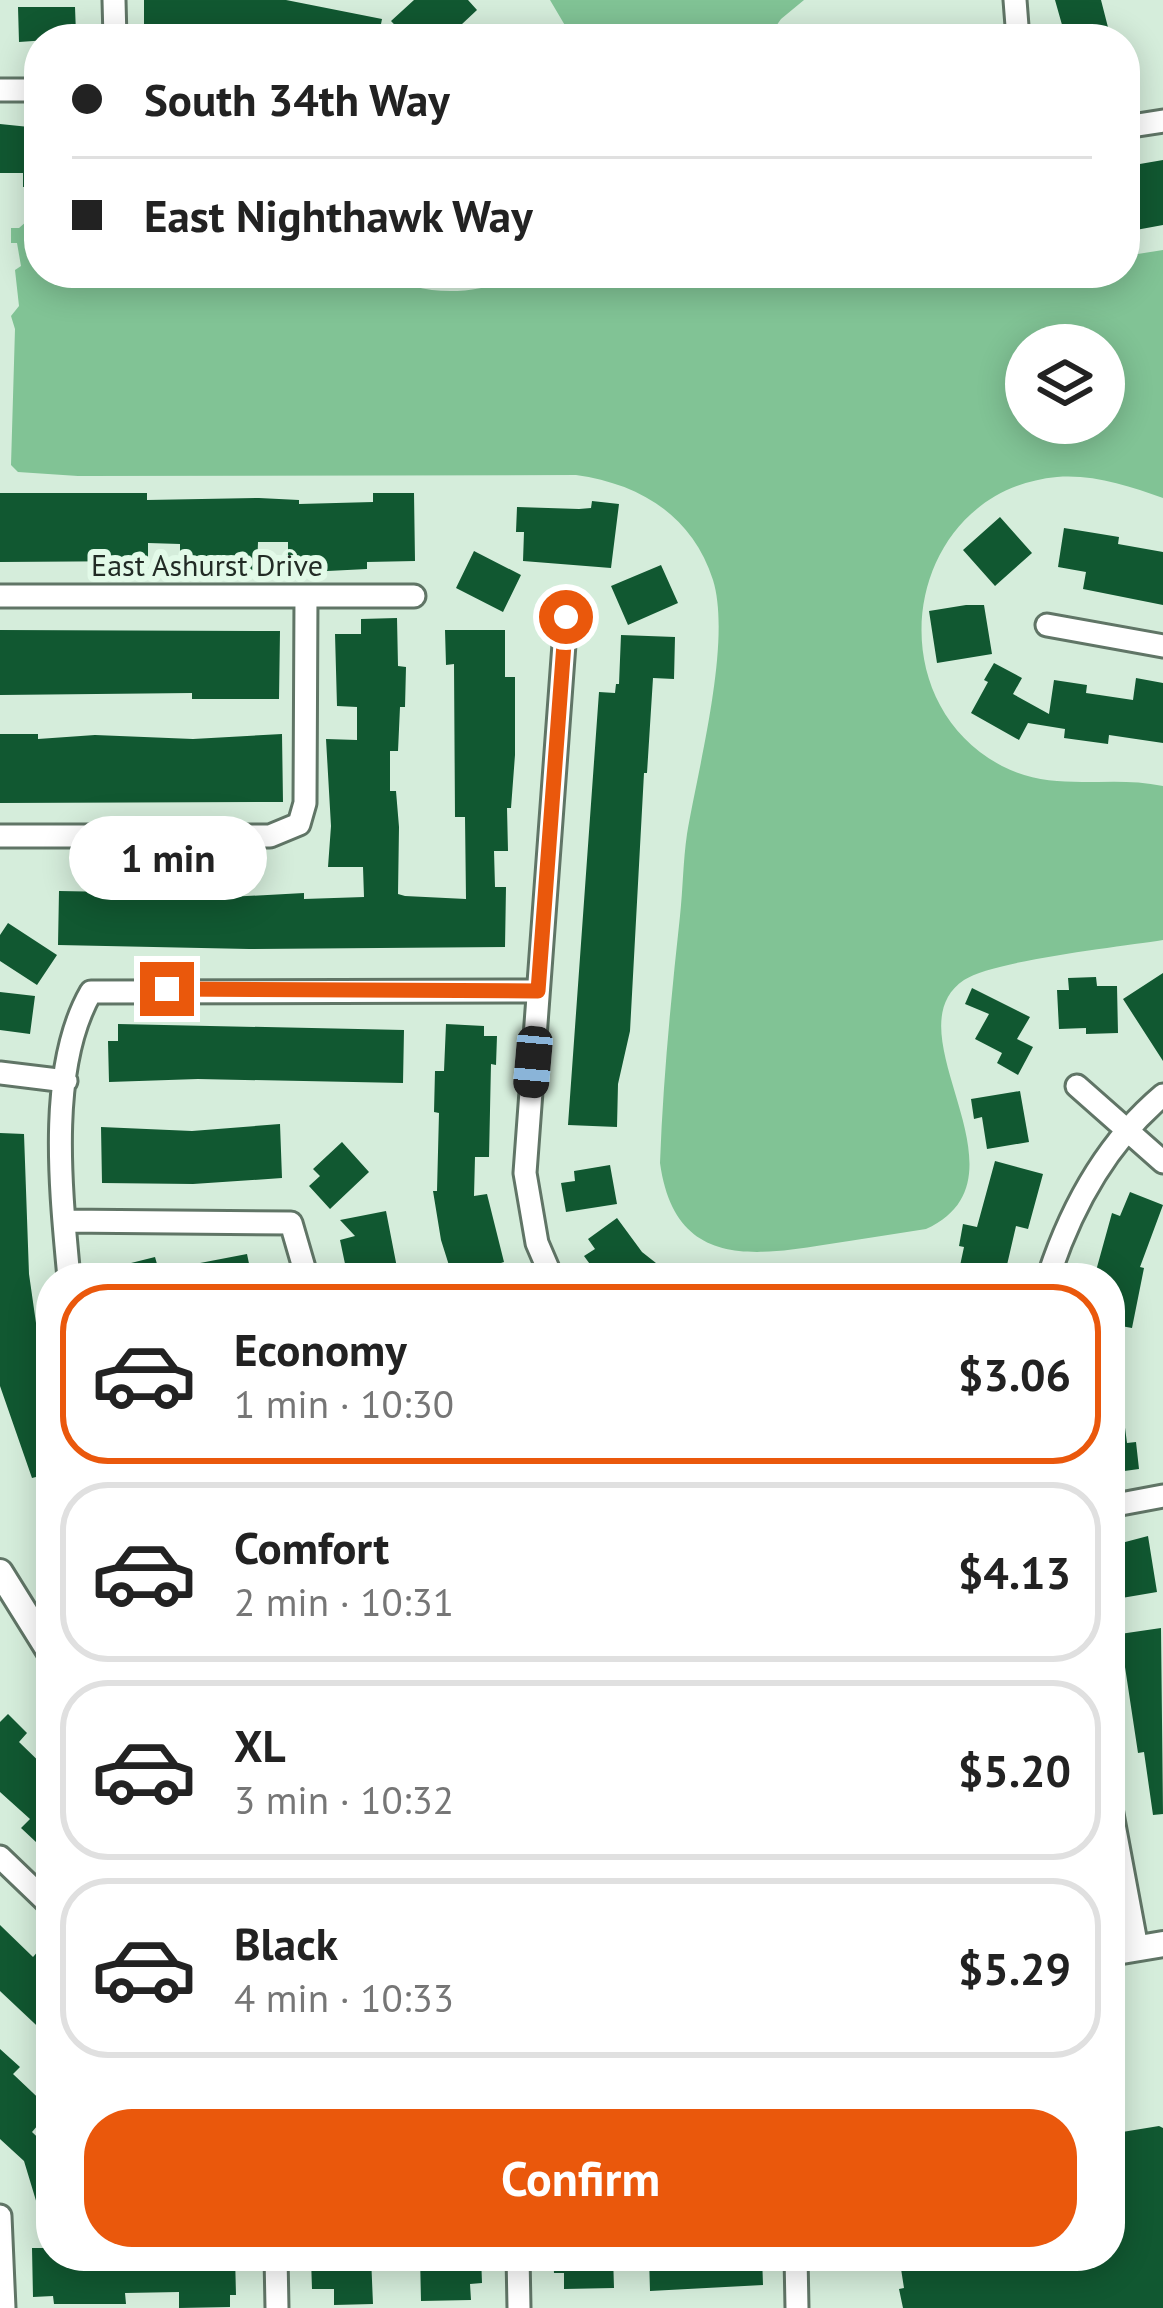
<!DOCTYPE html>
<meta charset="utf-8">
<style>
body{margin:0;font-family:"PT Sans",sans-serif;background:#f6f6f6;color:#222;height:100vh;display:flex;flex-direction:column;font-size:45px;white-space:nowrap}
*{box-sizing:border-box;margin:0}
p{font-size:39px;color:#767676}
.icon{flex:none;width:66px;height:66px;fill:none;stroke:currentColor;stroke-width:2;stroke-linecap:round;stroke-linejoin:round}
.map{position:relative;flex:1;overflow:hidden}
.sheet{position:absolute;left:36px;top:1263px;width:1089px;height:1008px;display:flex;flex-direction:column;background:#fff;border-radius:48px;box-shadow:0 6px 30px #0003}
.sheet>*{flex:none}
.top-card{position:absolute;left:24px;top:24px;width:1116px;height:264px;border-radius:48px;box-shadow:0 6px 30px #0003;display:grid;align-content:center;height:264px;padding:0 48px;background:#fff}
.tools{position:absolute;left:1005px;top:324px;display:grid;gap:24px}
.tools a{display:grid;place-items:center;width:120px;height:120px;border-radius:50%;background:#fff;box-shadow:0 6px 30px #0003;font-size:60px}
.end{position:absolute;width:54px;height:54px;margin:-27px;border:15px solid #ea580c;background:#fff;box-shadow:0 0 0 6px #fff}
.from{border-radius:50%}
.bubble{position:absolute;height:84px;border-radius:42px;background:#fff;box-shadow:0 6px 30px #0003;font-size:39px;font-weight:800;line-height:84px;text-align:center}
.car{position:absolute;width:36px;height:72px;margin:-36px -18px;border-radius:15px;box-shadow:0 0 9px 3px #0007;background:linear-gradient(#222 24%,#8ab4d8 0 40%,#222 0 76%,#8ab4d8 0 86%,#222 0)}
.top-card b{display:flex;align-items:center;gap:42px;height:114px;font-size:45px}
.top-card b+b{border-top:3px solid #e0e0e0}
.top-card i{width:30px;height:30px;background:#222}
ul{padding:21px 0 0;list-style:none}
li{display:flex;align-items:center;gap:36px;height:180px;margin:0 24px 18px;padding:0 24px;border:6px solid #e0e0e0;border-radius:48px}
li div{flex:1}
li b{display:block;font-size:45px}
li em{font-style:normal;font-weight:800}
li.current{border-color:#ea580c}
li>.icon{width:108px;height:108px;stroke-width:1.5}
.button{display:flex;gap:24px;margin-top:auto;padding:24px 48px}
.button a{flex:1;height:138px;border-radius:48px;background:#ea580c;color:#fff;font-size:48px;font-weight:800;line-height:138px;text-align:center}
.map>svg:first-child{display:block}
</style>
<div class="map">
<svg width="1163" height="2308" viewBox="0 0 1163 2308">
<rect width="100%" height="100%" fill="#d5eddb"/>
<path fill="#81c395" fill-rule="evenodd" d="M550,0H804L781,19L767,39H573Z
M27,221H39V273H378C427,298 476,296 525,273H1125V256L1163,250V498C1129,486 1093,474 1057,477C906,491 872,697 1002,766C1055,794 1108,774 1163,786V940C1120,947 995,960 964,980C887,1032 1039,1177 926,1229C892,1234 858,1240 823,1245C744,1258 674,1263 660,1163C663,1081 671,998 680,916C683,889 683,861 687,834C698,768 732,642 713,580C692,515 640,484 576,475L78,476L18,472L11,465L15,329L11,316L19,306L15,270L21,266L17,243H11V228H19ZM1026,345H1104V423H1026Z"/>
<path fill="#115831" d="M144,0H286L382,19L378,39H144Z
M414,0H468L477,10L446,39H408L391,21Z
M1055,0H1101L1111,39H1066Z
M18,7H75L76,34H62V39L19,42Z
M0,124L39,128V187H23V173H0Z
M1163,160V225L1125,232V192L1138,191L1134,165Z
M0,493H147V500L259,498L299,500V504L373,502V493H414L415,561L367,562V569L288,573V542H258L257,570L180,573V544L148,543V561L0,562Z
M592,501L619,504L611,568L523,561L524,532H516L517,507L579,509L591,508Z
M1000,517L1032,553L995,586L963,550Z
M1064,528L1119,537L1118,544L1163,552V605L1083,589L1086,572L1058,567Z
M474,551L521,575L503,612L456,588Z
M661,565L678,603L628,625L611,586Z
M966,605H984L992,654L937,663L929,611Z
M397,618L398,666L406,667L405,707H400L398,751H390V791H396L399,827L398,894L405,896L466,899L465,817H455L454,664L446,665L445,630H505V677H515V755L511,808H507L508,851H494L495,887H506L505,947L249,949L58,945L59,891L113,892V885L153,886L229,892L228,897L304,893V899L364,897L363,867H328L331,826L326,739L357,740V707L337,706L335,634H361V619Z
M0,630L280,631L279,699H192V693L0,695Z
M621,635L675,637L674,679L653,678L647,773H644L630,1031L618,1084L617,1127L568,1125L599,692L615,693L616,684H619Z
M994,663L1022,678L1013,694L1049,714L1054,680L1087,685L1086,693L1133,700L1136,678L1163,683V743L1109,735L1108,744L1064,738L1065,729L1028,723L1019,740L971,713L988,682L984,680Z
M0,734H38V739L95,735L193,739L282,734L283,802L0,803Z
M8,923L57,955L37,985L0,961V935Z
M1163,973V1061L1123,999Z
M1096,977L1097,986H1117L1118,1033L1086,1034V1028L1059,1029L1057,990H1069L1068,978Z
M972,988L1030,1017L1017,1039L1033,1047L1018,1075L997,1063L1002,1053L975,1039L989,1014L965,1004Z
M0,992L35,996L30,1034L0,1030Z
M118,1024L404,1030L403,1083L198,1079L109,1082L108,1041H118Z
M446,1024L484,1026V1036H497L496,1065L491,1064L489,1157H475L474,1196L487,1194L504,1262L492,1266L496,1278H453L441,1240L433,1191H437L439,1113L434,1112L435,1071H444Z
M1020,1091L1029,1142L987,1149L982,1117L974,1119L971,1099Z
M280,1124L282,1178L193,1184L102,1183L101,1127L192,1131Z
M0,1133L24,1134L29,1274L36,1323H41L47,1371L51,1370V1508L36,1477L32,1478L0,1386Z
M342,1142L369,1172L330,1209L309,1186L320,1176L313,1169Z
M995,1161L1043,1174L1028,1229L1016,1226L1004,1278L958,1275L964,1247L959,1246L963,1224L977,1227Z
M610,1165L617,1204L566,1212L561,1183L575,1181L574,1171Z
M1130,1192L1163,1205L1140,1267L1144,1268L1132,1328L1110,1324V1278H1094L1112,1213L1120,1216Z
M386,1211L399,1278H348L340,1240L355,1236L340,1220Z
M617,1218L642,1252L675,1278H600L584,1256L595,1249L588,1239Z
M247,1254L252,1278H203L200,1263Z
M155,1257L161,1278H96L95,1272Z
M1120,1389L1127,1443L1136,1442L1139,1469L1110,1473V1390Z
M1148,1536L1157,1592L1110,1600V1546Z
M1161,1628L1163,1814L1153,1815L1144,1752L1138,1753L1120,1634Z
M8,1714L27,1733L19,1742L51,1773V1856L21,1828L30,1819L0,1792V1722Z
M0,1925L33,1957L40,1949L51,1960V2039L0,1991Z
M0,2049L20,2067L13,2074L51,2110L32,2132L51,2150V2236L47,2237L24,2161L0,2139Z
M1159,2126L1163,2128V2308H903L899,2289L904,2288L899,2256H1110V2134Z
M32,2248H51V2256H152V2265L208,2264L207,2256H235L236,2295H230V2307L179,2308V2292L125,2293L126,2304H54L53,2296L33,2297Z
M420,2256H481L482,2283L470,2284L471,2300L421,2301Z
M553,2256H613L614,2288L564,2289V2273H554Z
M649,2256H762L763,2285L650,2291Z
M371,2257L373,2304L334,2305V2289H312L311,2258Z"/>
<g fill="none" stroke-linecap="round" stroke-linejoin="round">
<defs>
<path id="minor" d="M114,0L115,39
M1015,0L1018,39
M0,90H39
M1125,127L1163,121
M0,596H414
M1047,625L1163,646
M0,836H270L299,824L305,803L306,596
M0,1073L66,1081
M1077,1086L1163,1162
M64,1221L291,1223L307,1278
M69,1278C61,1192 47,1068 91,992L538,991
M552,1278L537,1243L525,1173L566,617
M1048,1278C1071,1207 1106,1143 1163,1095
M1110,1506L1163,1496
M1110,1803L1137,1948
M0,1857L51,1906
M0,2216L4,2308
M276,2256L277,2308
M518,2256L519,2308
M796,2256L797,2308"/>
<path id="tertiary" d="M0,1572L51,1654
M1110,1953L1163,1944"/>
</defs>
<use href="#minor" stroke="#607566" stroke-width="27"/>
<use href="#tertiary" stroke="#607566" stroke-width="30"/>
<use href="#minor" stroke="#fff" stroke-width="21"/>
<use href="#tertiary" stroke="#fff" stroke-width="24"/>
</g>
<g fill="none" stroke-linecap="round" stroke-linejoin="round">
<path stroke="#ea580c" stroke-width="15" d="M167,989L538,991L566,617"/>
</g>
<g text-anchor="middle" stroke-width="12" stroke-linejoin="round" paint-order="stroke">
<g font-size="30" fill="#222b25" stroke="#e2fae8">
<text x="207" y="576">East Ashurst Drive</text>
</g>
</g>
</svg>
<div class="tools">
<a><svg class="icon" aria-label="layers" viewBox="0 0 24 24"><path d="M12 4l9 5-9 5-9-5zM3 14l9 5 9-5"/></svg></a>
</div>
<i class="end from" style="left:566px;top:617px"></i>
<i class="end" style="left:167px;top:989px"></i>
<div class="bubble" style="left:69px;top:816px;width:198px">1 min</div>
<i class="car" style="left:533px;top:1062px;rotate:185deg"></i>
<div class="top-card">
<b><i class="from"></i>South 34th Way</b>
<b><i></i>East Nighthawk Way</b>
</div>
<section class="sheet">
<ul>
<li class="current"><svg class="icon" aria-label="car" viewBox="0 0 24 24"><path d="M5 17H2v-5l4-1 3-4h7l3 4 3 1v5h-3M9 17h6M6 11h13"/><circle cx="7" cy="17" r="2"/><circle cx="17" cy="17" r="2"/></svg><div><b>Economy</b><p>1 min · 10:30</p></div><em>$3.06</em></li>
<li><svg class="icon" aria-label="car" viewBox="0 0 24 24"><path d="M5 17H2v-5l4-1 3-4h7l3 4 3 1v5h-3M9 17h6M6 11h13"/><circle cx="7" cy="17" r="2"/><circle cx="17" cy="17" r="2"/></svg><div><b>Comfort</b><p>2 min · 10:31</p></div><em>$4.13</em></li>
<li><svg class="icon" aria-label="car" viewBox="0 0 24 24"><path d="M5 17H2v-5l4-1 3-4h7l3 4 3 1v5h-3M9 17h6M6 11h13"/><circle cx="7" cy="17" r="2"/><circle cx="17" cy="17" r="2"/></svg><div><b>XL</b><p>3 min · 10:32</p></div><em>$5.20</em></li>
<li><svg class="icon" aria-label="car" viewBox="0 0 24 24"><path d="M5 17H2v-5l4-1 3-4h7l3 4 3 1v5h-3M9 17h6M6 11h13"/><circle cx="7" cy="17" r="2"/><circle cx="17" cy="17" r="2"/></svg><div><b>Black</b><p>4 min · 10:33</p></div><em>$5.29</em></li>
</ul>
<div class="button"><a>Confirm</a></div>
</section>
</div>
